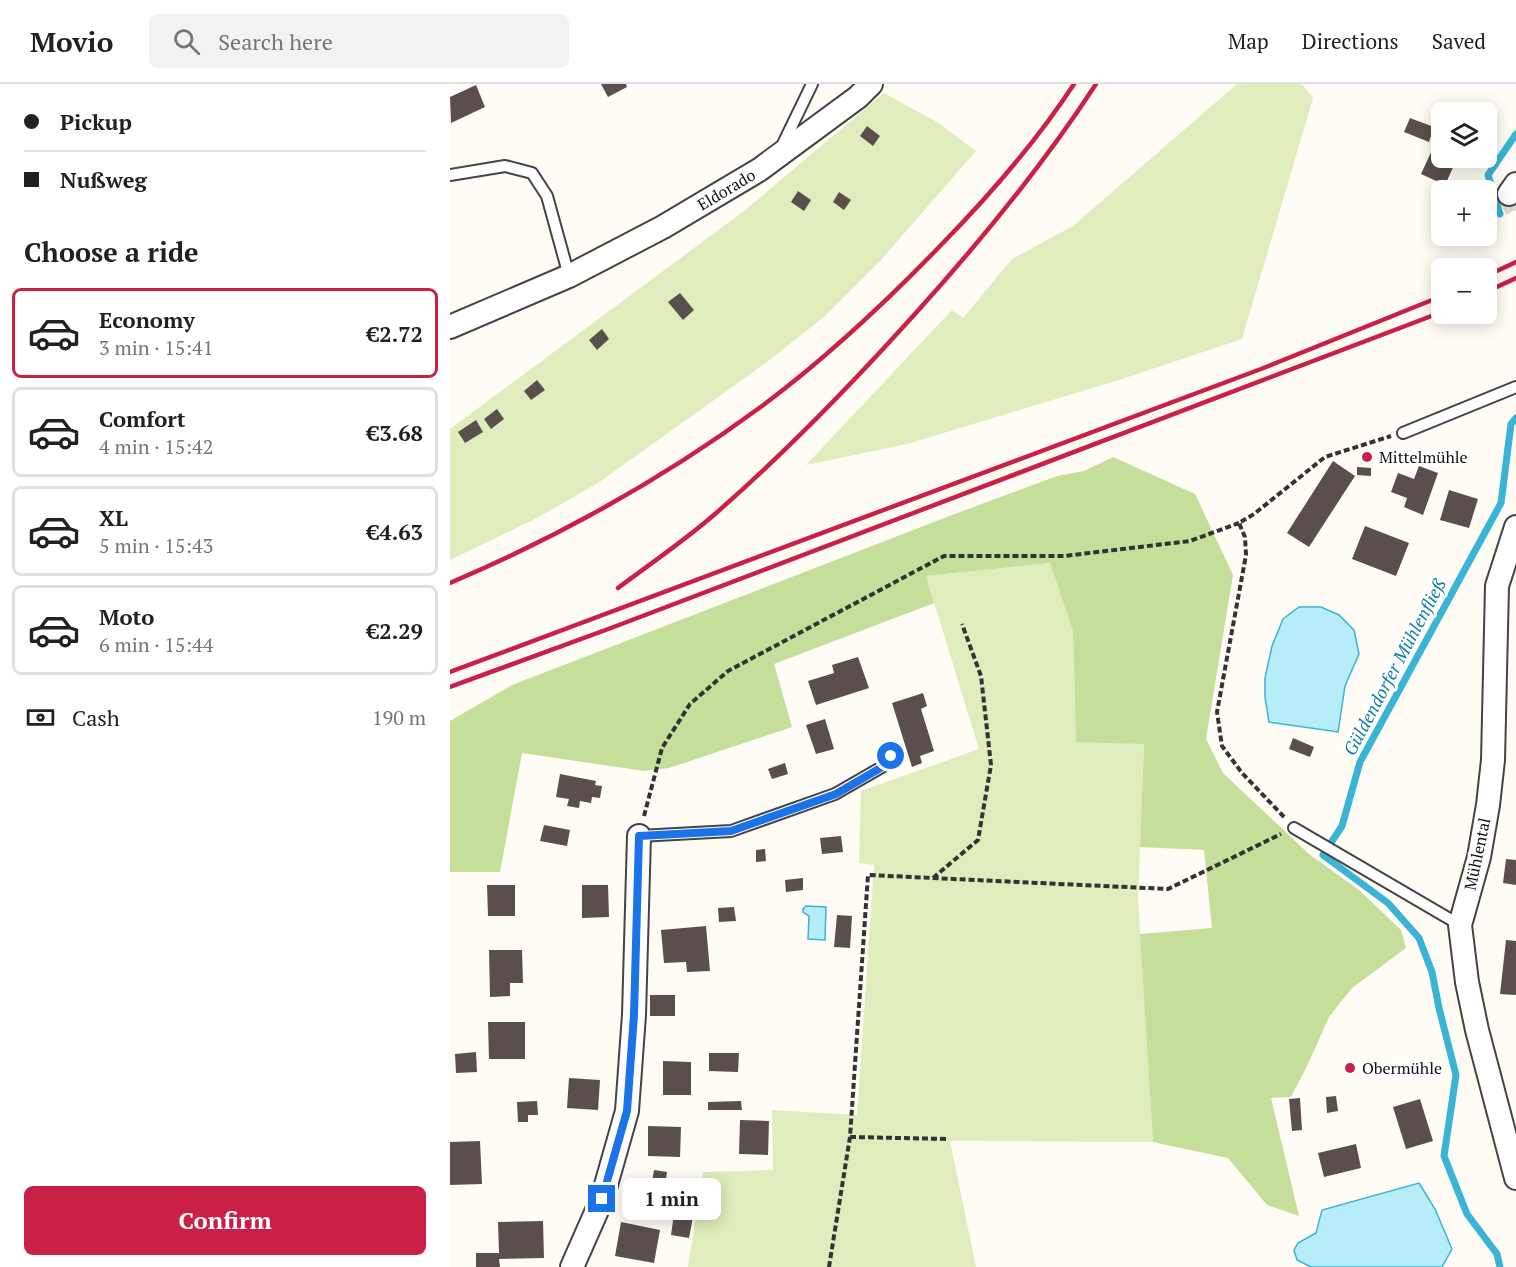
<!DOCTYPE html>
<meta charset="utf-8">
<style>
body{margin:0;font-family:"PT Serif",serif;background:#f2f2f2;color:#202124;height:100vh;display:flex;flex-direction:column;font-size:22px;white-space:nowrap}
*{box-sizing:border-box;margin:0}
p{font-size:20px;color:#757577}
.icon{flex:none;width:33px;height:33px;fill:none;stroke:currentColor;stroke-width:2;stroke-linecap:round;stroke-linejoin:round}
.map{position:relative;flex:1;overflow:hidden}
.sheet{display:flex;flex-direction:column;background:#fff;width:450px}
.sheet>*{flex:none}
.guide{display:grid;align-content:center;height:132px;padding:0 24px;background:#fff}
.tools{position:absolute;left:981px;top:18px;display:grid;gap:12px}
.tools a{display:grid;place-items:center;width:66px;height:66px;border-radius:9px;background:#fff;box-shadow:0 3px 15px #0003;font-size:30px}
.end{position:absolute;width:27px;height:27px;margin:-14px;border:8px solid #1a73e8;background:#fff;box-shadow:0 0 0 3px #fff}
.from{border-radius:50%}
.bubble{position:absolute;height:42px;border-radius:9px;background:#fff;box-shadow:0 3px 15px #0003;font-size:20px;font-weight:600;line-height:42px;text-align:center}
.guide b{display:flex;align-items:center;gap:21px;height:57px;font-size:22px}
.guide b+b{border-top:2px solid #e0e0e0}
.guide i{width:15px;height:15px;background:#202124}
ul{padding:0;list-style:none}
li{display:flex;align-items:center;gap:18px;height:90px;margin:0 12px 9px;padding:0 12px;border:3px solid #e0e0e0;border-radius:9px}
li div{flex:1}
li b{display:block;font-size:22px}
li em{font-style:normal;font-weight:600}
li.current{border-color:#ca2048}
li>.icon{width:54px;height:54px;stroke-width:1.5}
h2{padding:0 24px;font-size:27px;line-height:72px}
.pay{display:flex;align-items:center;gap:15px;height:66px;padding:0 24px;font-size:22px}
.pay p{margin-inline-start:auto}
.button{display:flex;gap:12px;margin-top:auto;padding:12px 24px}
.button a{flex:1;height:69px;border-radius:9px;background:#ca2048;color:#fff;font-size:24px;font-weight:600;line-height:69px;text-align:center}
header{display:flex;align-items:center;gap:36px;box-sizing:border-box;height:84px;padding:0 30px;background:#fff;border-bottom:2px solid #e0e0e0}
header strong{font-size:28px}
nav{display:flex;gap:33px;margin-inline-start:auto;font-size:21px}
.search{width:420px;height:54px;background:#f2f2f2;display:flex;align-items:center;gap:15px;box-sizing:border-box;padding:0 21px;border-radius:9px;color:#757577;font-size:22px}
main{display:flex;flex:1;min-height:0}
.map>svg:first-child{display:block}
</style>
<header>
<strong>Movio</strong>
<div class="search"><svg class="icon" aria-label="search" viewBox="0 0 24 24"><circle cx="10" cy="10" r="6"/><path d="M15 15l6 6"/></svg>Search here</div>
<nav><a>Map</a><a>Directions</a><a>Saved</a></nav>
</header>
<main>
<section class="sheet">
<div class="guide">
<b><i class="from"></i>Pickup</b>
<b><i></i>Nußweg</b>
</div>
<h2>Choose a ride</h2>
<ul>
<li class="current"><svg class="icon" aria-label="car" viewBox="0 0 24 24"><path d="M5 17H2v-5l4-1 3-4h7l3 4 3 1v5h-3M9 17h6M6 11h13"/><circle cx="7" cy="17" r="2"/><circle cx="17" cy="17" r="2"/></svg><div><b>Economy</b><p>3 min · 15:41</p></div><em>€2.72</em></li>
<li><svg class="icon" aria-label="car" viewBox="0 0 24 24"><path d="M5 17H2v-5l4-1 3-4h7l3 4 3 1v5h-3M9 17h6M6 11h13"/><circle cx="7" cy="17" r="2"/><circle cx="17" cy="17" r="2"/></svg><div><b>Comfort</b><p>4 min · 15:42</p></div><em>€3.68</em></li>
<li><svg class="icon" aria-label="car" viewBox="0 0 24 24"><path d="M5 17H2v-5l4-1 3-4h7l3 4 3 1v5h-3M9 17h6M6 11h13"/><circle cx="7" cy="17" r="2"/><circle cx="17" cy="17" r="2"/></svg><div><b>XL</b><p>5 min · 15:43</p></div><em>€4.63</em></li>
<li><svg class="icon" aria-label="car" viewBox="0 0 24 24"><path d="M5 17H2v-5l4-1 3-4h7l3 4 3 1v5h-3M9 17h6M6 11h13"/><circle cx="7" cy="17" r="2"/><circle cx="17" cy="17" r="2"/></svg><div><b>Moto</b><p>6 min · 15:44</p></div><em>€2.29</em></li>
</ul>
<div class="pay"><svg class="icon" aria-label="cash" viewBox="0 0 24 24"><path d="M3 7h18v10H3z"/><circle cx="12" cy="12" r="2"/></svg>Cash<p>190 m</p></div>
<div class="button"><a>Confirm</a></div>
</section>
<div class="map">
<svg width="1066" height="1183" viewBox="0 0 1066 1183">
<rect width="100%" height="100%" fill="#fffbf5"/>
<path fill="#deedbb" d="M787,0H852L863,14L792,255L669,296L457,360L356,381L502,226L513,234L562,175L623,142Z
M434,9L487,38L526,67L431,176L375,232L317,278L148,399L87,434L0,476V345L294,127Z
M600,479L623,547L626,658L694,659L688,815L703,1058L500,1057L526,1183H238L253,1088L323,1086L322,1026L407,1031L424,781L409,779L411,707L529,665L476,492Z"/>
<path fill="#c5de99" d="M663,373L745,410L783,491L756,655L773,689L859,770L909,806L951,846L956,864L902,904L879,933L858,980L841,1013L821,1014L849,1132L817,1121L778,1074L703,1058L690,850L762,844L754,766L690,763L694,660L626,658L623,547L600,479L476,492L484,519L324,580L342,643L219,684L194,687L72,669L50,788H0V637L62,601L502,431L607,392L634,387Z"/>
<path fill="#b6edf9" stroke="#39b4d5" stroke-width="1.5" d="M849,523H871L889,531L904,546L909,570L895,602L888,648L819,638L815,613V594L822,562L833,535Z
M356,822L376,823L375,856L358,855L359,832L353,828V825Z
M969,1099L985,1125L1002,1165L992,1183H861L847,1176L844,1166L848,1159L866,1149L872,1126Z"/>
<g fill="none" stroke-linecap="round" stroke-linejoin="round">
<path stroke="#39b4d5" stroke-width="7" d="M1050,130L1038,91L1066,50
M1050,1183L1047,1170L1017,1130L994,1072L1006,991L989,924L982,888L969,854L938,819L873,771L892,742L910,678L1051,419L1061,340L1066,334"/>
</g>
<path fill="#5a4f4c" d="M151,0H176L177,3L158,13Z
M26,1L35,23L1,39L0,13Z
M960,34L984,43L979,58L954,48Z
M417,42L430,52L423,62L410,52Z
M982,66L992,70V74H999L1006,77L995,101L971,90Z
M348,107L361,116L354,127L341,118Z
M389,108L401,116L394,126L383,118Z
M230,209L244,226L233,236L218,218Z
M152,245L159,255L147,266L139,256Z
M87,296L95,306L81,316L74,307Z
M47,325L54,335L41,345L34,335Z
M26,336L33,348L15,359L8,348Z
M883,377L905,392L859,463L837,449Z
M969,382L988,389L973,431L954,423L957,414L941,408L948,389L964,395Z
M907,383L921,384V392L907,391Z
M999,406L1028,415L1019,444L990,436Z
M915,442L959,459L946,492L902,475Z
M408,573L419,604L366,621L358,597L384,589L382,581Z
M473,609L477,622L471,625L484,667L470,672L472,679L462,683L442,619Z
M375,635L384,665L366,670L356,641Z
M843,654L864,663L860,673L839,665Z
M335,679L338,690L322,695L318,685Z
M110,690L146,697L145,701L152,702L150,714L142,713L141,719L130,717L129,724L117,722L119,715L106,713Z
M94,741L120,746L117,762L90,757Z
M391,752L393,768L372,770L370,754Z
M315,765L316,777L306,778V766Z
M1056,775L1066,776V801L1053,799Z
M353,794V806L336,808L335,796Z
M37,801H65V832H38Z
M132,801H158L159,833L132,834Z
M284,823L286,837L269,838L268,824Z
M387,831L402,832L400,864L384,863Z
M256,842L260,887L237,888L236,878L214,879L211,846Z
M1056,856L1066,857V911L1050,910Z
M39,866H72L73,899H60V912L40,913Z
M200,911H225V932H200Z
M38,938H75V975H39Z
M26,968L27,988L6,989L5,970Z
M259,969H289L288,988L259,987Z
M213,977L241,978V1011H213Z
M119,994L150,996L148,1026L117,1024Z
M886,1012L888,1027L877,1029L876,1013Z
M850,1014L852,1046L842,1047L839,1015Z
M970,1015L983,1057L956,1065L943,1023Z
M87,1017L88,1031H78V1038H68L67,1018Z
M291,1017L292,1026H258V1018Z
M290,1036L319,1037L318,1071L289,1070Z
M198,1042L231,1043L230,1073L198,1072Z
M30,1057L32,1100L0,1101V1058Z
M906,1060L911,1084L874,1093L868,1069Z
M204,1086L217,1088L215,1101L202,1098Z
M224,1130L243,1133L239,1154L221,1151Z
M93,1137L94,1174L49,1175L50,1183H26V1169H49L48,1138Z
M171,1138L210,1146L204,1179L165,1172Z"/>
<g fill="none" stroke-linecap="round" stroke-linejoin="round">
<path stroke="#dbd8d3" stroke-width="22" stroke-dasharray="22 11" stroke-linecap="butt" d="M1059,110L1066,126"/>
<defs>
<path id="service" d="M332,62L362,0
M0,91L55,82L82,89L97,112L119,192
M953,349L1066,303
M844,744L1010,841
M189,752L281,747L385,710L439,679L441,672"/>
<g id="minor">
<path d="M1059,110L1066,100"/>
<path id="s1" d="M0,243L119,192L213,143L309,86L408,13L421,0"/>
<path d="M1066,443L1047,502L1043,676L1038,721L1029,773L1010,841L1017,898L1027,946L1066,1094"/>
<path d="M122,1183L152,1115L177,1027L184,931L189,752"/>
</g>
</defs>
<use href="#service" stroke="#444" stroke-width="14"/>
<use href="#minor" stroke="#444" stroke-width="26"/>
<path stroke="#333" stroke-width="4" stroke-dasharray="6 3" stroke-linecap="butt" d="M194,732L212,664L240,620L278,587L494,472H614L740,457L789,439
M834,733L792,689L772,662L767,628L796,471L795,453L789,439L804,430L875,373L941,352
M483,794L528,756L541,681L531,592L512,540
M400,1053L497,1055
M379,1183L400,1053L418,791L718,805L831,750"/>
<use href="#service" stroke="#fff" stroke-width="10"/>
<use href="#minor" stroke="#fff" stroke-width="22"/>
<path stroke="#ca2048" stroke-width="4.5" d="M1036,192L1066,178
M1036,208L1066,194
M0,499C110,452 216,393 312,322C375,275 436,218 491,161C539,112 586,58 624,0
M168,504C200,480 234,457 265,430C336,368 401,301 464,231C530,158 592,83 646,0
M0,588L811,285L992,212
M0,603L161,544L992,228"/>
</g>
<g fill="none" stroke-linecap="round" stroke-linejoin="round">
<path stroke="#1a73e8" stroke-width="8" d="M152,1115L177,1027L184,931L189,752L281,747L386,710L439,679L441,672"/>
</g>
<g fill="#ca2048" stroke="#fff" stroke-width="2">
<circle cx="917" cy="373" r="6"/>
<circle cx="900" cy="984" r="6"/>
</g>
<g text-anchor="middle" stroke-width="6" stroke-linejoin="round" paint-order="stroke">
<g font-size="16" fill="#111" stroke="#fff">
<text dy="6" stroke="none"><textPath href="#s1" startOffset="309">Eldorado</textPath></text>
<text transform="translate(1027 770) rotate(-78)" y="6">Mühlental</text>
</g>
<g font-size="16" fill="#111" stroke="#fff" text-anchor="start">
<text x="929" y="379">Mittelmühle</text>
<text x="912" y="990">Obermühle</text>
</g>
<g font-size="18" font-style="italic" fill="#117fa3" stroke="#fff">
<text transform="translate(945 583) rotate(-62)" y="6">Güldendorfer Mühlenfließ</text>
</g>
</g>
</svg>
<div class="tools">
<a><svg class="icon" aria-label="layers" viewBox="0 0 24 24"><path d="M12 4l9 5-9 5-9-5zM3 14l9 5 9-5"/></svg></a>
<a>+</a>
<a>−</a>
</div>
<i class="end from" style="left:441px;top:672px"></i>
<i class="end" style="left:152px;top:1115px"></i>
<div class="bubble" style="left:172px;top:1094px;width:99px">1 min</div>
</div>
</main>
